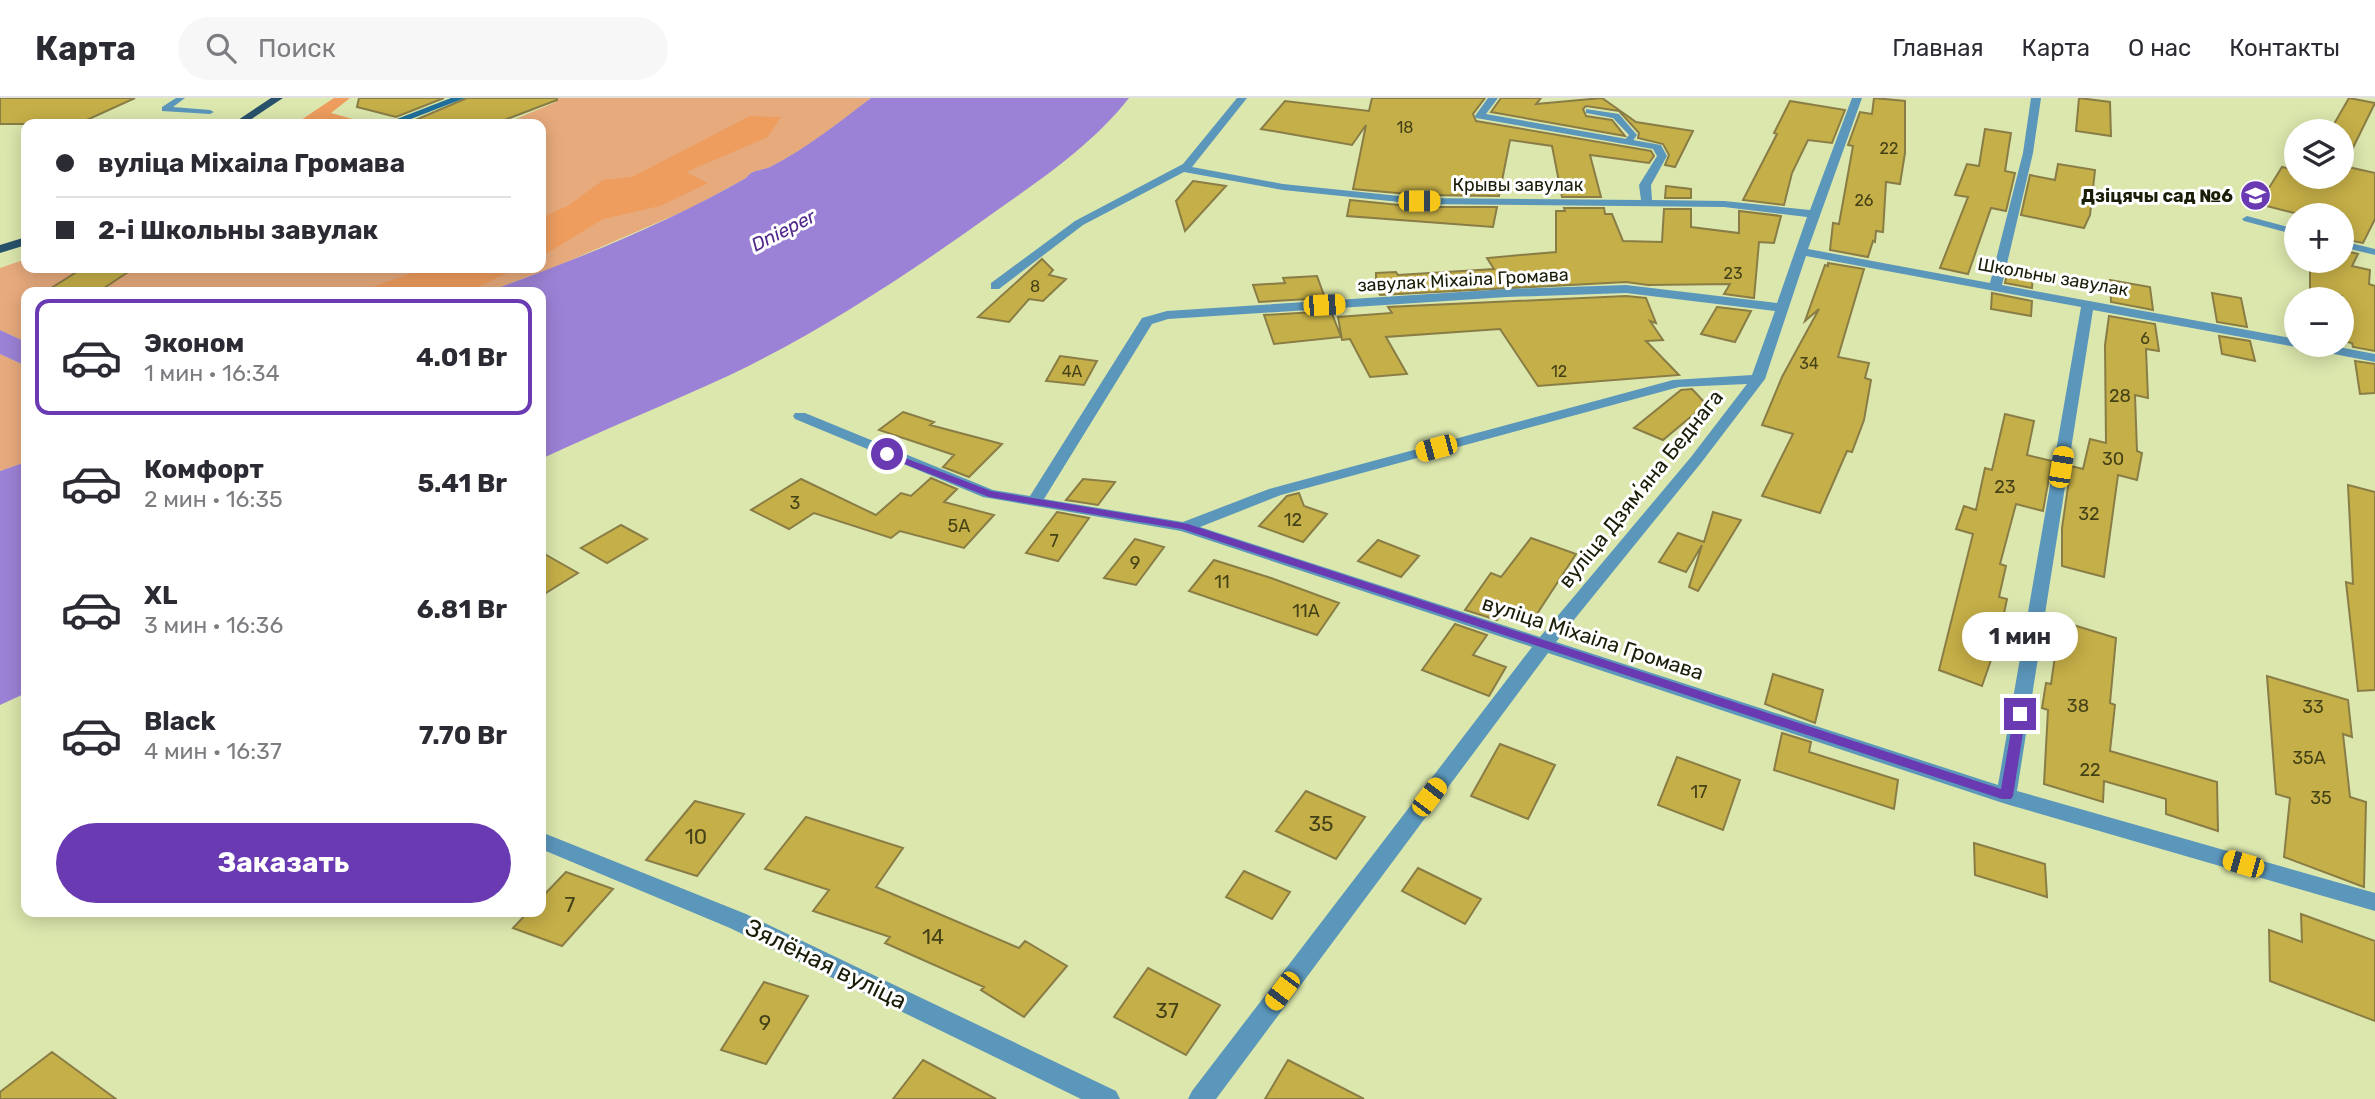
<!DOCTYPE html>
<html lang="ru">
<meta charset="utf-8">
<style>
body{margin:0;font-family:Rubik,sans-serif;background:#f7f7f7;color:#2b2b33;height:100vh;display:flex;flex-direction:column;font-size:26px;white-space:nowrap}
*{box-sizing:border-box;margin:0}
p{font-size:23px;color:#7c7c81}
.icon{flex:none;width:38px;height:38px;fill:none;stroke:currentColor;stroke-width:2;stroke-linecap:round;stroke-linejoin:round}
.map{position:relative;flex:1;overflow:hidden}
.sheet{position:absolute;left:21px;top:189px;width:525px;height:630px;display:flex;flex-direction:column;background:#fff;border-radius:14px;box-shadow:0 4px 18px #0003}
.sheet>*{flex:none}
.banner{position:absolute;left:21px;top:21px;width:525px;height:154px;border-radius:14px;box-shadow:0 4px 18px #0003;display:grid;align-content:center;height:154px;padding:0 35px;background:#fff}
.controls{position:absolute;left:2284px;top:21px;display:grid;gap:14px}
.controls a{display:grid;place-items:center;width:70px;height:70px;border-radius:50%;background:#fff;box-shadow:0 4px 18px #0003;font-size:35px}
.end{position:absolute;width:32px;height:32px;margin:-16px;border:9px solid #6a3ab2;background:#fff;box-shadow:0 0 0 4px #fff}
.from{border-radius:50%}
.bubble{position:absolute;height:49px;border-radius:24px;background:#fff;box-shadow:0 4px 18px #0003;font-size:23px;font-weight:700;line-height:49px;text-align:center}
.car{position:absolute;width:21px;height:42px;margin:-21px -10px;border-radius:9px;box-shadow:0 0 5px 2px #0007;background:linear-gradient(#f5c518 24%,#345 0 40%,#f5c518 0 76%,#345 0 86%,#f5c518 0)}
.banner b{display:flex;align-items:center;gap:24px;height:66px;font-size:26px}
.banner b+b{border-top:2px solid #e1e1e2}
.banner i{width:18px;height:18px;background:#2b2b33}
ul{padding:12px 0 0;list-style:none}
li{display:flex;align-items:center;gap:21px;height:116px;margin:0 14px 10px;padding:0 21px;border:4px solid transparent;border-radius:14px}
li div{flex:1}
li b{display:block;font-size:26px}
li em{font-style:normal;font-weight:700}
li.active{border-color:#6a3ab2}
li>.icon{width:63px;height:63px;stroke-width:1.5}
.cta{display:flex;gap:14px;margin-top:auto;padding:14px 35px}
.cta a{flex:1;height:80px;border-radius:42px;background:#6a3ab2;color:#fff;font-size:28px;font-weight:700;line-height:80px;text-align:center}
header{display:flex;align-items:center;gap:42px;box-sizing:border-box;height:98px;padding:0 35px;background:#fff;border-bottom:2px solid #e1e1e2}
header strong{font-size:33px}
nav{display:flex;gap:38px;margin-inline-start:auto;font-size:24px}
.search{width:490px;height:63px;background:#f7f7f7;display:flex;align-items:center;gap:18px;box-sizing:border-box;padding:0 24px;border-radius:38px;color:#7c7c81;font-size:26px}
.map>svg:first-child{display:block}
</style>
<header>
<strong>Карта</strong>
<div class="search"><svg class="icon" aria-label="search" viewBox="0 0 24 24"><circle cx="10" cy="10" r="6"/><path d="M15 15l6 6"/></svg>Поиск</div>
<nav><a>Главная</a><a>Карта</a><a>О нас</a><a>Контакты</a></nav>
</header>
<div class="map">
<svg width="2375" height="1001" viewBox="0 0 2375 1001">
<rect width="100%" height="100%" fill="#dbe7ad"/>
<path fill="#e7aa7c" d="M541,0H871C840,24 806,51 770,69C761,73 752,71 746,80L691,110L555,169L487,194H98L134,170H541V26H504L556,4Z
M26,161V170H83L45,194H26V244L0,232V170Z
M0,256L26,268V364L0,373Z"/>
<path fill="#ee9d5e" d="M334,0H350L331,15L360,23L345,26H295Z
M750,18L781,19L768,39L686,74L708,85L660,108L603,121L541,159V120L569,107L603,82L632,79Z
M425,170H518L468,194H359Z"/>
<path fill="#9c82d6" d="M871,0H1129C1093,46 1043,80 996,113C911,174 824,232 730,277C667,306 603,332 541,361V194H487C575,162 664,127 746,80C752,71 761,73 770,69C806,51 839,24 871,0Z
M0,232L26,244V268L0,256Z
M26,364V595L0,607V373Z"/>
<path fill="#c5af48" stroke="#897d45" stroke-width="2" d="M0,0H135L78,26H0Z
M359,0H444L396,19L357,9Z
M467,0H557V2L494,26H425L413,23Z
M1372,0H1485L1473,16L1476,23L1651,53L1654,58L1649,65L1590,57L1601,99H1562L1552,48L1510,42L1499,98L1419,97L1353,91L1366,27L1352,47L1261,31L1285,3L1369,13Z
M1501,0H1541L1536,6L1602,0L1636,24L1693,33L1675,69L1665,67L1669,57L1663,46L1638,40L1639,35L1619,13L1586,8L1583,11L1586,18L1612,22L1625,38L1491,14Z
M1874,0L1905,3V55L1900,86L1886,84L1883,134L1876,133L1875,144L1873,143L1868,159L1830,152L1833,125L1839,126L1853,48L1848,47L1860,14L1872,16Z
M2079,0L2110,4L2111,38L2076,33Z
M2349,0L2375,5L2344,68L2375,75V121L2363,145L2342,141V117H2302L2259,106L2282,69L2296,72V79H2342V33H2330Z
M1790,3L1845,12L1832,45L1808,42L1792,75L1784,107L1743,102L1777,36L1774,35Z
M1985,31L2011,35L2005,73L2015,75L2006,113L1991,110L1968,176L1940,170L1968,99L1955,97L1967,66L1979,68Z
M2058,66L2095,72L2090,117L2084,130L2021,117L2030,77L2055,82Z
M1193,83L1226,88L1185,133L1176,103Z
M1666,88L1691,91V100H1665Z
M1350,102L1419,109H1497L1493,129L1347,118Z
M1564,110H1604L1605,116H1612L1623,143L1662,144L1664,111H1691V129L1739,135V113L1781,118L1774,145L1759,144L1754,200L1724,196L1730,186L1648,187L1626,184L1380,197L1376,190V175L1396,174L1398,177L1494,171L1487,160L1556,154V113H1565Z
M2342,152L2358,156L2352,168L2370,172L2369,186L2375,188V253L2353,249L2352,245L2342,243V198L2310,191V163H2342Z
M1042,161L1053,172L1049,177L1066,181L1043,203L1029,201L1009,224L978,219Z
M1828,165L1864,171L1838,259L1869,265L1865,280L1871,282L1864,322L1852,354L1847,353L1820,415L1762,398L1793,336L1762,327L1782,279L1819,211L1805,223L1825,167L1828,168Z
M83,170H134L98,194H45Z
M2008,171L2033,175L2032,190L2005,185Z
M1317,178L1325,200L1259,204L1253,187L1285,185L1283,180Z
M2110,182L2150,189L2153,212L2111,204Z
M1992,195L2032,203L2031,218L1991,211Z
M2212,195L2241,200L2247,229L2217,224Z
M1626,198L1646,200L1656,225L1650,223L1663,242L1646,243L1679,277L1538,288L1500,231L1386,239L1407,276L1370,279L1350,241L1342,242L1338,219L1392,215L1388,209Z
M1717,209L1751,213L1735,244L1701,236Z
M1331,213L1341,239L1274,246L1264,217Z
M2109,218L2155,226L2159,253L2146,251L2148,300L2135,297L2137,353L2142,355L2137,382L2118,377L2104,479L2062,468V430L2071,368L2083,371L2090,341L2106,345L2105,247Z
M2219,238L2250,243L2255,263L2222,256Z
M1060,258L1097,263L1084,287L1046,283Z
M2355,263L2375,266V295L2360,296Z
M1692,291L1706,306L1663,342L1634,330L1681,292Z
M903,314L934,324L930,327L1002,346L969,379L943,369L954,357L879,332Z
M2005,316L2034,323L2027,357L2052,363L2043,413L2016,406L2000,466L2006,468L1999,499L2007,501L1999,539L1982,588L1939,572L1973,436L1956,431L1964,408L1976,412L1985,370L1992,372Z
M931,380L957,391L944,404L994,417L964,450L900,433L891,440L814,415L789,431L751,412L801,381L876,417L901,395L911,398Z
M1083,381L1115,384L1098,407L1066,402Z
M2348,387L2375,394V592L2358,593L2346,484L2353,486Z
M1299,395L1304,408L1327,416L1303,444L1259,428L1287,398Z
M1057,414L1089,420L1058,463L1026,455Z
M1713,414L1741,422L1698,493L1689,489L1702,447L1686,474L1659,464L1678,435L1704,444Z
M621,427L647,441L607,465L581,450Z
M1531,440L1576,456L1533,522L1504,512L1497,522L1465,512L1491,475L1501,479Z
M1135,441L1164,449L1136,487L1104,480Z
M1378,442L1419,458L1401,479L1358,463Z
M541,454L578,475L541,498Z
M1214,462L1271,480L1339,505L1317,537L1189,493Z
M2060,523L2116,540L2110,605L2115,607L2110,653L2217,684L2218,733L2166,716V701L2104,683L2103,704L2044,686L2048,612L2042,610L2046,585L2051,586Z
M1455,526L1487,537L1473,557L1506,569L1489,598L1422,572Z
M1773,576L1823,592L1815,625L1765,606Z
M2267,578L2348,602L2352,639L2343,636L2350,699L2366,704L2364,789L2284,759L2290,700L2276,696Z
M1782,635L1811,644L1809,654L1898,682L1894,711L1774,672Z
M1500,646L1555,667L1528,721L1471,698Z
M1677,659L1740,682L1723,732L1658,707Z
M1306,693L1365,719L1336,761L1276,733Z
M695,703L744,716L697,778L646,762Z
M806,719L903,750L876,789L1019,850L1025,843L1067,868L1024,919L981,892L984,889L885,845L890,839L813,813L829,792L765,771Z
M1974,745L2045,766L2047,799L1975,777Z
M1418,770L1481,801L1465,826L1402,793Z
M1244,773L1290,794L1272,821L1226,799Z
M566,774L613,791L562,848L513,830L528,814H541V800Z
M2301,816L2375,843V923L2270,883L2269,832L2302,844Z
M1148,870L1220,907L1186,957L1114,919Z
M764,884L808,898L766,966L721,952Z
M52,954L116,1001H0V994Z
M923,962L996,1001H893Z
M1288,962L1364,1001H1265Z"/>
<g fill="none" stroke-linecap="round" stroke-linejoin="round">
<path fill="#5b96bb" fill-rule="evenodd" d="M176,0H185L173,9L210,12L214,14L210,16L162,13V9Z
M1586,11L1619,16L1637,37L1632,44H1626L1625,42L1629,37L1613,20L1586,15Z
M2247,118L2296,131V137L2244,123L2242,121Z
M2342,143L2375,151V157L2342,149Z"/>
<path fill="#5b96bb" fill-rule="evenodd" d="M1237,0H1247L1192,69L1283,86L1419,100L1641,102L1639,87L1657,58L1653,51L1476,20L1475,18L1488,0H1498L1486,16L1661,47L1667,58L1651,87L1652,102L1724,103L1810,112L1852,0H1862L1808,151L1990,185L2023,55L2031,0H2041L2033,55L2002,187L2296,241V247H2328L2375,256V264L2308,251L2301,247L2296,249L2093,212L2017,693L2375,795V813L2006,706L1548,555L1216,1001H1188L1192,993L1532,549L1181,433L983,399L795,321L793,318L795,315H805L993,392L1030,398L1142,220L1167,213L1507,191L1626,187L1777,205L1807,119L1724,109L1419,106L1283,92L1184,74L1083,127L999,191H991V185L1075,123L1183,66ZM1806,158L2081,209L1998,687L1556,544L1701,365L1765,281ZM1626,195L1775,213L1752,277L1673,282L1269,391L1183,424L1044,401L1152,226L1168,221L1507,199ZM1747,286L1691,359L1540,539L1200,429L1281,397L1679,289Z
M541,734L746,816L1116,993L1120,1001H1081L730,830L541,751Z"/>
<path fill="#1f6f9a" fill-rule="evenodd" d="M451,0H465L398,26H384Z"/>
<path fill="#28516b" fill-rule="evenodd" d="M271,0H283L244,26H232Z
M26,139V147L0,155V147Z"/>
</g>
<path fill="#6a3ab2" d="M887,353L991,393L1188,426L2001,691L2014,616L2020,611L2024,613L2026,616L2013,698L2011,701H2002L1182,431L989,399L884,358L882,356Z"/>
<defs>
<symbol id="school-disc" viewBox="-11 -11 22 22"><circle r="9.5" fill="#6a3ab2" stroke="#fff"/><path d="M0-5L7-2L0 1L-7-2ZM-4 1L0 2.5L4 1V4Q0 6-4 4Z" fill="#fff"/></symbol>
</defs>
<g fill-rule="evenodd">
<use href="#school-disc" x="2238" y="80" width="35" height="35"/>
</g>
<g text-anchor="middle" stroke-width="6" stroke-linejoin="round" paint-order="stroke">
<g font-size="16" fill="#454217">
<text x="1405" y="35">18</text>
<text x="1889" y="56">22</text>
<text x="1864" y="108">26</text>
<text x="1733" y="181">23</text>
<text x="1035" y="194">8</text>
<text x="2145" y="246">6</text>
<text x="1809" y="271">34</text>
<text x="1072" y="279">4А</text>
<text x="1559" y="279">12</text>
</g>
<g font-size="18" fill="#1a1d07" stroke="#fff">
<text x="1518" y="93">Крывы завулак</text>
<text transform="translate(2053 179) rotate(10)" y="6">Школьны завулак</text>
<text transform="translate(1463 182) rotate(-3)" y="6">завулак Міхаіла Громава</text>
</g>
<g font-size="18" font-weight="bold" fill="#1a1d07" stroke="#fff" text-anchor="end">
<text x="2233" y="104">Дзіцячы сад №6</text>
</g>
<g font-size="18" fill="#454217">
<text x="2120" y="304">28</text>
<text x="2113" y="367">30</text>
<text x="2005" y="395">23</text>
<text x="795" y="411">3</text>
<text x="2089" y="422">32</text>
<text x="1293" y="428">12</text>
<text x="959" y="434">5А</text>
<text x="1054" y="449">7</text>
<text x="1135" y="471">9</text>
<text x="1222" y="490">11</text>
<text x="1306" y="519">11А</text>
<text x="2078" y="614">38</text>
<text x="2313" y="615">33</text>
<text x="2309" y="666">35А</text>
<text x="2090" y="678">22</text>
<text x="1699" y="700">17</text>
<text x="2321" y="706">35</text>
</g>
<g font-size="19" font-style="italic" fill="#50288b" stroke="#fff">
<text transform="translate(783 132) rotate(-27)" y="7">Dnieper</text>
</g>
<g font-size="21" fill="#1a1d07" stroke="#fff">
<text transform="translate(1641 391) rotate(-51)" y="7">вуліца Дзямʼяна Беднага</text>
<text transform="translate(1593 540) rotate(18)" y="7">вуліца Міхаіла Громава</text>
</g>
<g font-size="21" fill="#454217">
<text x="1321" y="733">35</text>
<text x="696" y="746">10</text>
<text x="570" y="814">7</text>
<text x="933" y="846">14</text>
<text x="1167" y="920">37</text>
<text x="765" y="932">9</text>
</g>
<g font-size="24" fill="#1a1d07" stroke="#fff">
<text transform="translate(826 866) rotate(26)" y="8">Зялёная вуліца</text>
</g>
</g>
</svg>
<div class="controls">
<a><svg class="icon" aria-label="layers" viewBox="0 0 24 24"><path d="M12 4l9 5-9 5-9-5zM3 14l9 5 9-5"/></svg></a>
<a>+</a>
<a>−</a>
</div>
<i class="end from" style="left:887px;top:356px"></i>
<i class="end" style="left:2020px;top:616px"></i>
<div class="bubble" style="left:1962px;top:514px;width:116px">1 мин</div>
<i class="car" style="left:1419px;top:103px;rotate:90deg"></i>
<i class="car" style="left:1324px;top:207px;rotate:87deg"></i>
<i class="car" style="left:1436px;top:350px;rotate:255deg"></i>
<i class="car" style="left:2061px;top:369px;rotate:9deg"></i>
<i class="car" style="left:1429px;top:699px;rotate:37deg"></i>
<i class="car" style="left:2243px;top:766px;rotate:286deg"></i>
<i class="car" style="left:1282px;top:893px;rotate:217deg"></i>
<div class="banner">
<b><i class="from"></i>вуліца Міхаіла Громава</b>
<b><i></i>2-і Школьны завулак</b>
</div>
<section class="sheet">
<ul>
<li class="active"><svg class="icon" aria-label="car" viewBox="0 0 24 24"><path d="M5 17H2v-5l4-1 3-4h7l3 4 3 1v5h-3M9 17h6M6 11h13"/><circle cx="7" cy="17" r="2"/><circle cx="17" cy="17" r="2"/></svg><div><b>Эконом</b><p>1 мин · 16:34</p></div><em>4.01 Br</em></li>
<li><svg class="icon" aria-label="car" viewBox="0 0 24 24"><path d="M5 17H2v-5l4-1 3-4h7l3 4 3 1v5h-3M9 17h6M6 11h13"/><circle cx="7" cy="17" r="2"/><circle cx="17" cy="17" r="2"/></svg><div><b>Комфорт</b><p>2 мин · 16:35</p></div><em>5.41 Br</em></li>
<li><svg class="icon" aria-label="car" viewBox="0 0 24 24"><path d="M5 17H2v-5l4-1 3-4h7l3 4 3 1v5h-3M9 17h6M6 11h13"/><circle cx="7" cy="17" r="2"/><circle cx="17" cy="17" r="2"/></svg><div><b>XL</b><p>3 мин · 16:36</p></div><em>6.81 Br</em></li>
<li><svg class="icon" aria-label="car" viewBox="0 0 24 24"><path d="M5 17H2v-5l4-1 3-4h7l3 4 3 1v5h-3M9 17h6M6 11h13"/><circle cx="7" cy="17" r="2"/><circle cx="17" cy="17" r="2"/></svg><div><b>Black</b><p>4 мин · 16:37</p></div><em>7.70 Br</em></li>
</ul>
<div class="cta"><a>Заказать</a></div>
</section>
</div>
